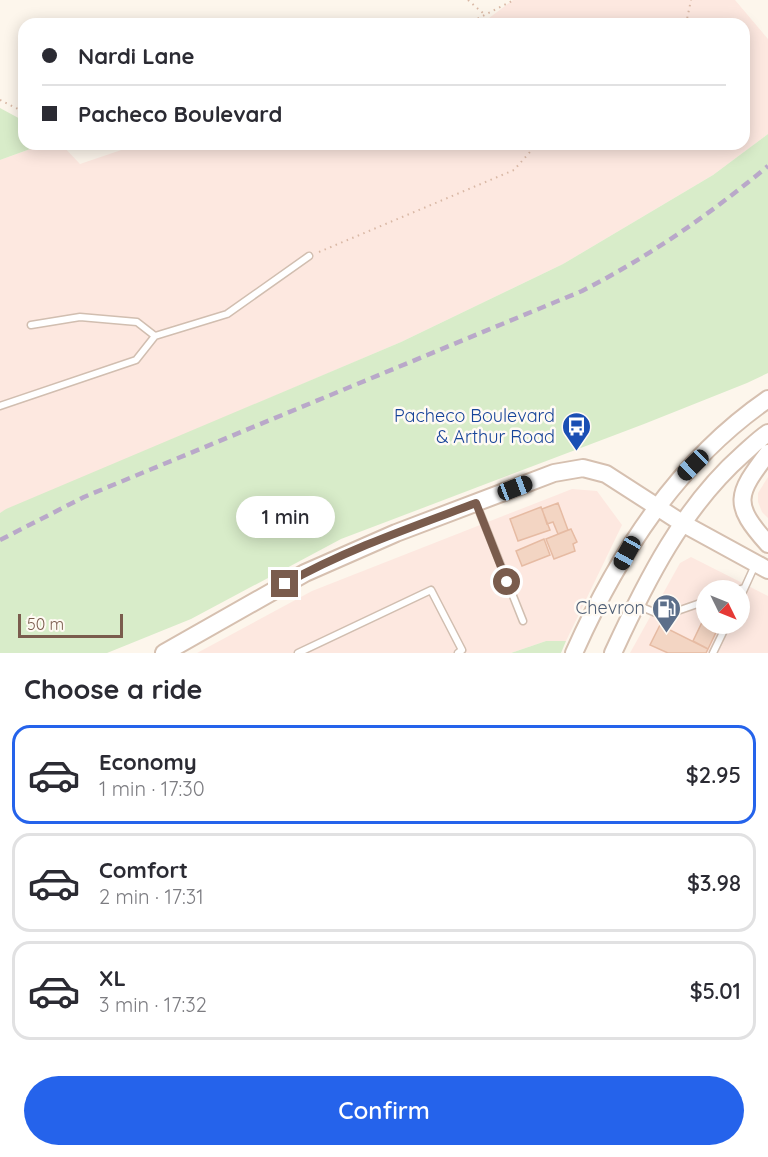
<!DOCTYPE html>
<meta charset="utf-8">
<style>
body{margin:0;font-family:Quicksand,sans-serif;background:#f7f7f7;color:#2b2b33;height:100vh;display:flex;flex-direction:column;font-size:22px;white-space:nowrap}
*{box-sizing:border-box;margin:0}
p{font-size:20px;color:#7c7c81}
.icon{flex:none;width:33px;height:33px;fill:none;stroke:currentColor;stroke-width:2;stroke-linecap:round;stroke-linejoin:round}
.map{position:relative;height:653px;overflow:hidden}
.panel{display:flex;flex-direction:column;background:#fff;flex:1}
.panel>*{flex:none}
.top-card{position:absolute;left:18px;top:18px;width:732px;height:132px;border-radius:18px;box-shadow:0 3px 15px #0003;display:grid;align-content:center;height:132px;padding:0 24px;background:#fff}
.needle{width:39px;rotate:133deg}
.buttons{position:absolute;left:696px;top:580px;display:grid;gap:12px}
.buttons a{display:grid;place-items:center;width:54px;height:54px;border-radius:50%;background:#fff;box-shadow:0 3px 15px #0003;font-size:30px}
.scale{position:absolute;left:18px;bottom:15px;width:105px;box-sizing:border-box;padding-left:6px;border:3px solid #7a5c4d;border-top:0;font-size:16px;line-height:21px;white-space:nowrap;color:#7a5c4d;-webkit-text-stroke:4px #fffaf3;paint-order:stroke}
.end{position:absolute;width:27px;height:27px;margin:-14px;border:8px solid #7a5c4d;background:#fff;box-shadow:0 0 0 3px #fff}
.from{border-radius:50%}
.bubble{position:absolute;height:42px;border-radius:21px;background:#fff;box-shadow:0 3px 15px #0003;font-size:20px;font-weight:600;line-height:42px;text-align:center}
.car{position:absolute;width:18px;height:36px;margin:-18px -9px;border-radius:8px;box-shadow:0 0 4px 2px #0007;background:linear-gradient(#222 24%,#8ab4d8 0 40%,#222 0 76%,#8ab4d8 0 86%,#222 0)}
.top-card b{display:flex;align-items:center;gap:21px;height:57px;font-size:22px}
.top-card b+b{border-top:2px solid #e1e1e2}
.top-card i{width:15px;height:15px;background:#2b2b33}
ul{padding:0;list-style:none}
li{display:flex;align-items:center;gap:18px;height:99px;margin:0 12px 9px;padding:0 12px;border:3px solid #e1e1e2;border-radius:18px}
li div{flex:1}
li b{display:block;font-size:22px}
li em{font-style:normal;font-weight:600}
li.active{border-color:#2563eb}
li>.icon{width:54px;height:54px;stroke-width:1.5}
h2{padding:0 24px;font-size:27px;line-height:72px}
.cta{display:flex;gap:12px;margin-top:auto;padding:12px 24px}
.cta a{flex:1;height:69px;border-radius:36px;background:#2563eb;color:#fff;font-size:24px;font-weight:600;line-height:69px;text-align:center}
.map>svg:first-child{display:block}
</style>
<div class="map">
<svg width="768" height="653" viewBox="0 0 768 653">
<rect width="100%" height="100%" fill="#fdf6ec"/>
<path fill="#fde8e0" fill-rule="evenodd" d="M513,0H735L768,39V134L713,175L563,264L401,342L0,513V160L44,144H61L80,164L139,144H744V24H481Z
M768,477V518L762,512L758,502V493Z
M572,489L597,491L622,525L566,641H546L511,653H197L312,591Z
M691,557L768,596V653H630L680,563ZM706,591H740V624H706Z"/>
<path fill="#d8ecc9" d="M0,108L24,121V144H44L0,160Z
M768,134V373L747,383L644,424L341,539L191,619L107,653H0V513L6,509L401,342L563,264L713,175Z
M546,641H566L561,653H511Z"/>
<path fill="#f3d5c3" stroke="#e6bba3" stroke-width="1.5" d="M558,503L568,530L558,534L553,522L547,524L542,509Z
M541,507L550,530L518,541L510,519Z
M571,529L577,542L573,544L575,551L554,559L546,539Z
M544,539L550,555L522,566L516,551Z
M706,614V624H720L708,649L693,641Z
M660,625L708,649L706,653H668L650,645Z"/>
<g fill="none" stroke-linecap="round" stroke-linejoin="round">
<defs>
<path id="service" d="M31,325L80,317L137,322L155,336
M0,406L136,360L155,336L227,314L309,256
M476,503L523,621
M735,591L744,588
M740,598L755,565
M637,605L663,616L706,601
M298,653L431,590L462,650L458,653
M713,653L727,624"/>
<path id="secondary" d="M768,453C736,495 732,504 768,544
M164,653L305,573L396,533L554,473L583,468L606,474L682,523L768,570
M574,653C618,554 678,461 768,399
M613,653C646,581 683,507 743,454C751,447 759,439 768,433"/>
</defs>
<use href="#service" stroke="#d1beb0" stroke-width="9"/>
<use href="#secondary" stroke="#d6c0b0" stroke-width="20"/>
<path stroke="#d9b8a5" stroke-width="2" stroke-dasharray="1.5 4.5" stroke-linecap="butt" d="M468,0L484,14
M467,24L514,0
M686,24L691,0
M0,100L24,112
M319,252L514,170L537,144"/>
<use href="#service" stroke="#fff" stroke-width="6"/>
<use href="#secondary" stroke="#fff" stroke-width="16"/>
<path stroke="#b9a8c9" stroke-width="4.5" stroke-dasharray="9 6" stroke-linecap="butt" d="M0,540L84,497L582,291C650,256 709,215 768,166"/>
</g>
<g fill="none" stroke-linecap="round" stroke-linejoin="round">
<path stroke="#7a5c4d" stroke-width="8" d="M285,584C345,550 412,527 476,503L507,582"/>
</g>
<defs>
<symbol id="bus-pin" viewBox="-11 -11 22 30"><path d="M0 17L-7.5 6A9.5 9.5 0 1 1 7.5 6Z" fill="#1a4fb4" stroke="#fffaf3"/><path d="M-5-6H5V4H4V6H2V4H-2V6H-4V4H-5ZM-3.5-4V0h7V-4ZM-3.5 1.2v1.5H-2V1.2ZM2 1.2v1.5H3.5V1.2Z" fill="#fff"/></symbol>
<symbol id="fuel-pin" viewBox="-11 -11 22 30"><path d="M0 17L-7.5 6A9.5 9.5 0 1 1 7.5 6Z" fill="#5c6f8a" stroke="#fffaf3"/><path d="M-5.5-6h7V0h2V4h1.3V-2.5L3-4.5l.8-.8L6-3V5H2.5V1h-1V6h-7ZM-4.2-4.7v3.2H.2V-4.7Z" fill="#fff"/></symbol>
</defs>
<g fill-rule="evenodd">
<use href="#bus-pin" x="560" y="410" width="33" height="45"/>
<use href="#fuel-pin" x="650" y="592" width="33" height="45"/>
</g>
<g text-anchor="middle" stroke-width="5" stroke-linejoin="round" paint-order="stroke">
<g font-size="18" fill="#164399" stroke="#fffaf3" text-anchor="end">
<text x="555" y="422">Pacheco Boulevard<tspan x="555" dy="21">&amp; Arthur Road</tspan></text>
</g>
<g font-size="18" fill="#4e5e75" stroke="#fffaf3" text-anchor="end">
<text x="645" y="614">Chevron</text>
</g>
</g>
</svg>
<div class="buttons">
<a><svg class="needle" viewBox="-14 -14 28 28"><path d="M0-13l5 13h-10z" fill="#e53935"/><path d="M0 13l5-13h-10z" fill="#7c7c81"/></svg></a>
</div>
<div class="scale">50 m</div>
<i class="end from" style="left:507px;top:582px"></i>
<i class="end" style="left:285px;top:584px"></i>
<div class="bubble" style="left:236px;top:496px;width:99px">1 min</div>
<i class="car" style="left:693px;top:465px;rotate:226deg"></i>
<i class="car" style="left:515px;top:488px;rotate:69deg"></i>
<i class="car" style="left:627px;top:553px;rotate:209deg"></i>
<div class="top-card">
<b><i class="from"></i>Nardi Lane</b>
<b><i></i>Pacheco Boulevard</b>
</div>
</div>
<section class="panel">
<h2>Choose a ride</h2>
<ul>
<li class="active"><svg class="icon" aria-label="car" viewBox="0 0 24 24"><path d="M5 17H2v-5l4-1 3-4h7l3 4 3 1v5h-3M9 17h6M6 11h13"/><circle cx="7" cy="17" r="2"/><circle cx="17" cy="17" r="2"/></svg><div><b>Economy</b><p>1 min · 17:30</p></div><em>$2.95</em></li>
<li><svg class="icon" aria-label="car" viewBox="0 0 24 24"><path d="M5 17H2v-5l4-1 3-4h7l3 4 3 1v5h-3M9 17h6M6 11h13"/><circle cx="7" cy="17" r="2"/><circle cx="17" cy="17" r="2"/></svg><div><b>Comfort</b><p>2 min · 17:31</p></div><em>$3.98</em></li>
<li><svg class="icon" aria-label="car" viewBox="0 0 24 24"><path d="M5 17H2v-5l4-1 3-4h7l3 4 3 1v5h-3M9 17h6M6 11h13"/><circle cx="7" cy="17" r="2"/><circle cx="17" cy="17" r="2"/></svg><div><b>XL</b><p>3 min · 17:32</p></div><em>$5.01</em></li>
</ul>
<div class="cta"><a>Confirm</a></div>
</section>
